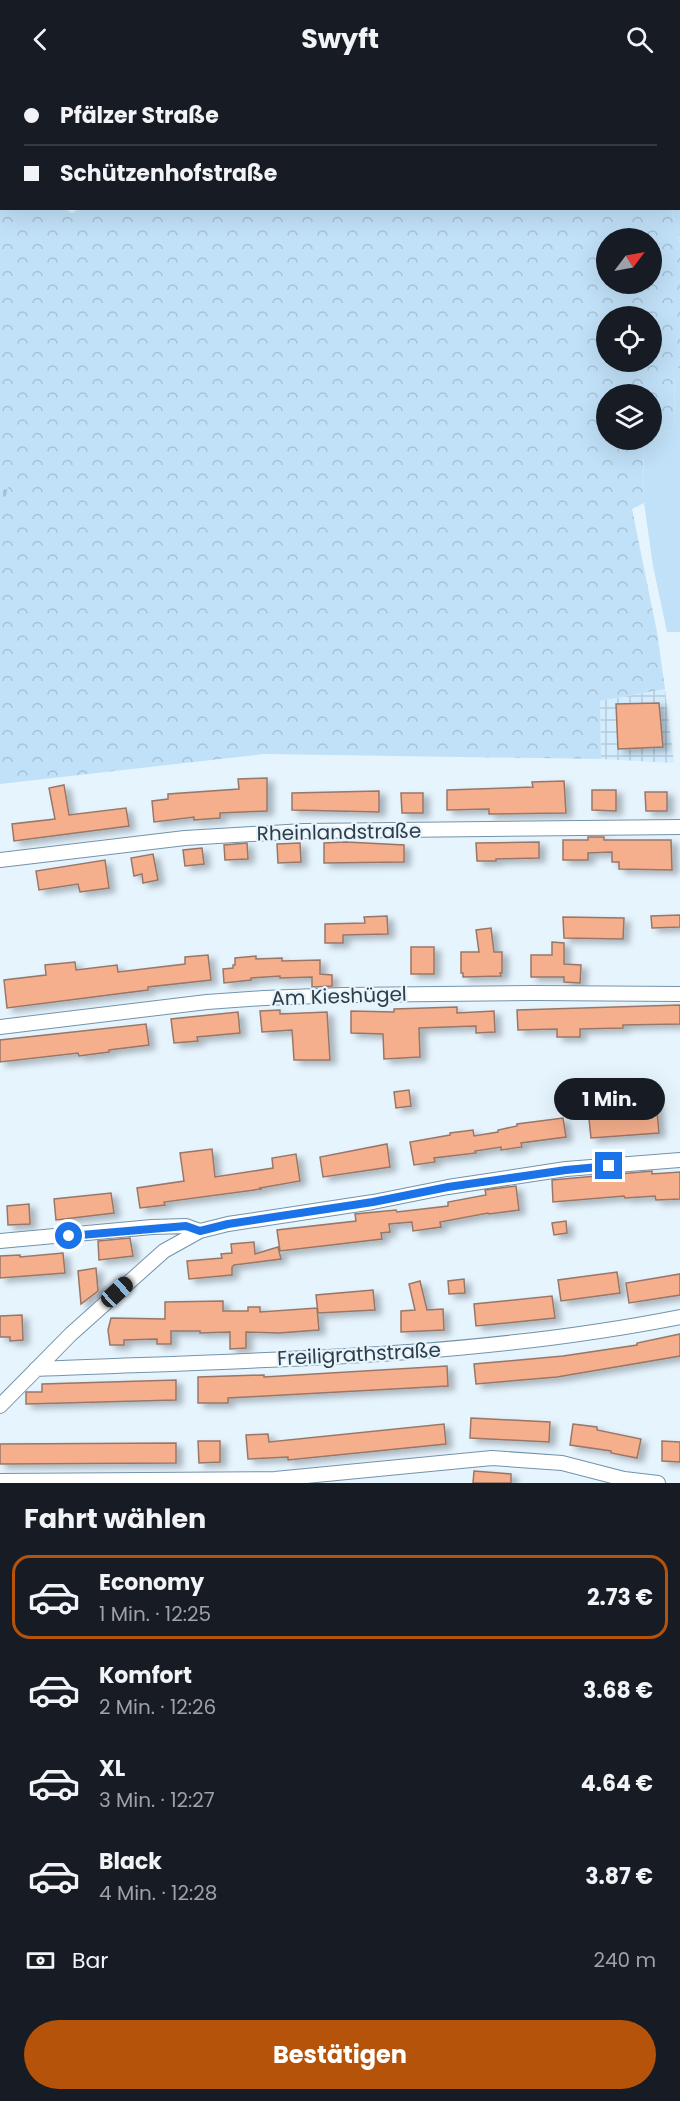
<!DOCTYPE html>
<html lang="de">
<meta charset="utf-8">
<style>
body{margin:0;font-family:Poppins,sans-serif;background:#20242c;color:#f1f3f6;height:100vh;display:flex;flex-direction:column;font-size:22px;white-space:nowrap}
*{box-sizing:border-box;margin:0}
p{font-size:20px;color:#9ea1a6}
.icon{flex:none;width:33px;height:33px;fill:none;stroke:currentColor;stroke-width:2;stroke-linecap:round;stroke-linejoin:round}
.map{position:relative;height:1405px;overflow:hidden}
.drawer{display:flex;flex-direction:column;background:#171b24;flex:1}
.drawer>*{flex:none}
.top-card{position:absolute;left:0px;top:0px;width:681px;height:132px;box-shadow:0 6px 24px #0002;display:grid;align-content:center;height:132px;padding:0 24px;background:#171b24}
.needle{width:39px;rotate:58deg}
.tools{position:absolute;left:596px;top:150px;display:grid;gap:12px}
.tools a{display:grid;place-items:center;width:66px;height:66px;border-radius:50%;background:#171b24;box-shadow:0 6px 24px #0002;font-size:30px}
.end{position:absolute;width:27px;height:27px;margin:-14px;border:8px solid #1a73e8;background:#fff;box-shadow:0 0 0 3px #fff}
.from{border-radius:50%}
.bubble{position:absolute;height:42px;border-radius:21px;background:#171b24;box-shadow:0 6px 24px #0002;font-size:20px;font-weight:700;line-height:42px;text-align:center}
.car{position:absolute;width:18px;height:36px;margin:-18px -9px;border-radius:8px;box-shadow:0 0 4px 2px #0007;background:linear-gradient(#222 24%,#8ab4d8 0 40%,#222 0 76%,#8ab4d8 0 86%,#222 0)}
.top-card b{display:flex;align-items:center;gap:21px;height:57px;font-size:22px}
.top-card b+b{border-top:2px solid #363941}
.top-card i{width:15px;height:15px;background:#f1f3f6}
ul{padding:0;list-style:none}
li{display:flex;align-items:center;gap:18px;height:84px;margin:0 12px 9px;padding:0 12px;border:3px solid transparent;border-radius:18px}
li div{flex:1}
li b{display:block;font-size:22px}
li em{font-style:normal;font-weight:700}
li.selected{border-color:#b45309}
li>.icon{width:54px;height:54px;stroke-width:1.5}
h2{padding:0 24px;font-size:27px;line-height:72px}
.pay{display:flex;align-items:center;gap:15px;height:66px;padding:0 24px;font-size:22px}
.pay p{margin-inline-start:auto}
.button{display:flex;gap:12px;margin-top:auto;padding:12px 24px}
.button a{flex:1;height:69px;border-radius:36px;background:#b45309;color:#fff;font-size:24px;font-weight:700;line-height:69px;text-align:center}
header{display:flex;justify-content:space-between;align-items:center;height:78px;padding:0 24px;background:#171b24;font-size:27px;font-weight:700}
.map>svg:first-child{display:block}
</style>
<header><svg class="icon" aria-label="back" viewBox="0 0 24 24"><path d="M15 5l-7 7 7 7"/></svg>Swyft<svg class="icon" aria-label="search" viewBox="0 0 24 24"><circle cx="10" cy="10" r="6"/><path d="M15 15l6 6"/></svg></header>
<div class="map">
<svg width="680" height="1405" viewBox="0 0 680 1405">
<defs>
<pattern id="industrial-grid" width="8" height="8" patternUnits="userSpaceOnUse" patternTransform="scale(1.5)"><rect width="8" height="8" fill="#d3ecfe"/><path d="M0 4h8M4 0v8" fill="none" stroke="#b5cbdb"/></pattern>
<pattern id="forest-crowns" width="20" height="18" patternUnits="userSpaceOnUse" patternTransform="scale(1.5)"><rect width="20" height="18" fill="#c1e1f8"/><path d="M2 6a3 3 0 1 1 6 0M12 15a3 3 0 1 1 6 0" fill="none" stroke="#a6c2d6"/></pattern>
<pattern id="cemetery-stones" width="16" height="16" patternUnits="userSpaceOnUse" patternTransform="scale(1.5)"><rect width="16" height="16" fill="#c1e1f8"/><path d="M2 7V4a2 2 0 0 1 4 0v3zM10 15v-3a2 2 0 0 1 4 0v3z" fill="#a6c2d6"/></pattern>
<filter id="shadow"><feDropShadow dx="6" dy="4" stdDeviation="3" flood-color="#0004"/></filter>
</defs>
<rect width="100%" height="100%" fill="#e6f4fe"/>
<path fill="url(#industrial-grid)" d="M665,611L674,685L601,681L600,623Z"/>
<path fill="#c1e1f8" d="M0,0L32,1L2,2L1,94Z
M680,122V166L672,131L680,130Z
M674,290H680V554H667L653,488L644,425L643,362H651V357L675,352Z"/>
<path fill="url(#forest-crowns)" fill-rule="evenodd" d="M30,0H680V23V2Z
M0,93L2,130L64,131L72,135L81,130L672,131L680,166V290H674L675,352L651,357V316H606V362H643L644,425L632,431L657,554L665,611L600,623L601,681L264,676L0,706V442L7,410L0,403ZM606,160H651V206H606ZM606,238H651V284H606Z"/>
<path fill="url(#cemetery-stones)" d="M0,403L8,409L0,442Z"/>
<path fill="#f6af8c" stroke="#997767" stroke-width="1.5" filter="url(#shadow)" d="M659,625L663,669L618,671L616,626Z
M267,700V733L220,735V740L194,742V739L154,744L152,723L168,721V716L239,711L238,701Z
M564,703L566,735L489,736V731L447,732V712L533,709L532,704Z
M64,707L69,737L126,730L129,748L14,763L12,746L55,741L49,710Z
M592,712H616V733L592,732Z
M379,713V734L292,732V715Z
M645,714H667V733H646Z
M401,715H423V735H402Z
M588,759H604V762H671L672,792L619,791V784H612V774L588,775V782H563V762H588Z
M346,764L404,767V784L324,785V765Z
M539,764V780L496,781V783H477L476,765Z
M247,765L248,781L225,782L224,767Z
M300,765L301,784L278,785L277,766Z
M202,770L204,786L185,788L183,772Z
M153,776L158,802L143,805L142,796L134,798L131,780Z
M105,782L109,810L80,814L78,806L39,812L36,793Z
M680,837V849L652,850L651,838Z
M387,838L388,856L343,857V865H325V846L365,845L364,839Z
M563,839L624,840L623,861L564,860Z
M491,850L494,874H502V895H500L501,898L463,899V895H461V874H479L476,852Z
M552,864L564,865V886L581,887L580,905L564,904V899H531V877H552Z
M411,869H434V896H411Z
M208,877L211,902L148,909V912L7,930L4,902L46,897L45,887L75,884L76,892L117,887L118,894L185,886V879Z
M256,878V881L282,880V883L320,882V896L332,897V908L312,909V899L280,900V898L251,900V902L224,905L223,891L233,890V887H235V880Z
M680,927V946L623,947V950L580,951V959H557V951L518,952L517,932Z
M457,929V935L494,933L495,954L476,955V948L419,950L420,979L384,981L383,956L351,955V933L394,934V931Z
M280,932V936L327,934L330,982H294L292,952L262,954L260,933Z
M238,934L240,955L197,959L198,963L174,965L171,941Z
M146,946L149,967L109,972V974L79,978L78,975L0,984V962Z
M409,1012L411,1028L396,1030L394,1014Z
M656,1022L659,1055L591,1060L589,1041L628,1038L627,1025Z
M563,1040L566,1059L521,1065L522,1069L501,1072V1069L475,1073L476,1075L434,1080L435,1084L414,1087L410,1064L450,1057V1055L473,1052L474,1058L498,1054V1052L517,1048V1046Z
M387,1066L390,1089L323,1099L320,1079Z
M212,1071L215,1099L273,1090L272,1080L296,1076L300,1103L260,1110L261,1111L164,1124L165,1127L140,1130L137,1110L184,1103L180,1075Z
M652,1093V1096L680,1094V1121L656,1122L655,1118L625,1120L624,1118L553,1124L552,1102Z
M516,1108L519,1132L489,1136L488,1135L440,1144L441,1149L413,1153L412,1144L389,1146L390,1154L381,1155L382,1161L280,1173L277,1152L356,1143L355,1136L396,1132L397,1134L448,1128V1124L486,1117L485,1112Z
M111,1115L114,1135L56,1142L54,1121Z
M29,1126L30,1146L8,1147L7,1128Z
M566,1143L567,1155L554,1157L552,1145Z
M130,1160L133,1178L99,1182L98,1163Z
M254,1164L255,1176L278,1169L281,1181L234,1187L232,1189V1197L189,1201L187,1183L222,1180L221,1176L232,1175L231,1166Z
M63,1175L65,1195L0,1200V1178L20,1177V1179Z
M96,1190L98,1213L81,1226L78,1193Z
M617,1194L620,1215L561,1223L558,1202Z
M680,1196V1217L629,1225L626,1205Z
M464,1201L465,1215L449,1216L448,1203Z
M420,1203L427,1232L443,1231L444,1252L401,1254V1233L415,1232L409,1206Z
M373,1212L375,1232L318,1235L316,1217Z
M552,1218L555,1240L476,1248L474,1226Z
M223,1223V1233H248V1229H260V1234L317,1230L319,1252L279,1255L246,1254V1270L230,1271V1254L200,1255V1253H171V1266H157V1261L124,1262V1267H110L108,1252L111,1240L165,1241V1224Z
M22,1237L23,1262L10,1263V1259H0V1238Z
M680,1256V1278L557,1299L476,1306L474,1286L563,1278L637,1267V1265Z
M447,1288L448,1308L228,1320V1325H198V1299L264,1297V1299Z
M176,1302V1322L26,1326V1314H42V1306Z
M471,1340L550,1344L549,1364L470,1360Z
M444,1346L446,1366L288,1382V1379L248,1381L246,1357L268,1356L269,1364Z
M573,1346L597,1349V1352L641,1361L637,1380L611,1375V1373L570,1367Z
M198,1363H220V1384L199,1385Z
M662,1363L680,1364V1384L662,1383Z
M176,1365V1385L0,1386V1366Z
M474,1393L511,1396V1405H473Z"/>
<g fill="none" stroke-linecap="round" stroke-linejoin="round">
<defs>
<path id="minor" d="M0,782L185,760L304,753L680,749
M0,949L207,924L264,920L344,917L533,915L680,916
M0,1163L152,1149L186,1148L200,1153
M36,1291C251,1282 468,1281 680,1239
M0,1328L71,1256L164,1173L200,1153L228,1146L373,1124L448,1109L566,1091L680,1082
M0,1403L275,1401L492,1380L562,1385L624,1401L658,1405"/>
</defs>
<use href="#minor" stroke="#7393aa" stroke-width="16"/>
<use href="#minor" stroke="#fff" stroke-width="14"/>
</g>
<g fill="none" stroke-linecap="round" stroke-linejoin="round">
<path stroke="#1a73e8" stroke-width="8" d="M69,1158L186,1148L200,1153L228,1146L373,1124L448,1109L566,1092L609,1088"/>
</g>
<g text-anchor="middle" stroke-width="4.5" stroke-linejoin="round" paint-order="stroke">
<g font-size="20" fill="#303d47" stroke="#e6f4fe">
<text transform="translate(339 754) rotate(-1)" y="7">Rheinlandstraße</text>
<text transform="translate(339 918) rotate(-2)" y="7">Am Kieshügel</text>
<text transform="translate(359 1276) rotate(-3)" y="7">Freiligrathstraße</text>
</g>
</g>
</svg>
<div class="tools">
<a><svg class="needle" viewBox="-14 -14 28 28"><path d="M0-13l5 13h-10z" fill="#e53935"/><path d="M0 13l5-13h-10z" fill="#9ea1a6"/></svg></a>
<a><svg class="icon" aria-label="locate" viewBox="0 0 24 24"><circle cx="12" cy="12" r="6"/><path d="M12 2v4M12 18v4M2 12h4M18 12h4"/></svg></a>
<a><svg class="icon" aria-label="layers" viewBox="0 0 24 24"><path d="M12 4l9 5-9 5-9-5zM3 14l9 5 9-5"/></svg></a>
</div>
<i class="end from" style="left:69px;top:1158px"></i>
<i class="end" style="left:609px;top:1088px"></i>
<div class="bubble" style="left:554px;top:1000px;width:111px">1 Min.</div>
<i class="car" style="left:117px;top:1214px;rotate:48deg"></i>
<div class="top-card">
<b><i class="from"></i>Pfälzer Straße</b>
<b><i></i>Schützenhofstraße</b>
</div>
</div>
<section class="drawer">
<h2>Fahrt wählen</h2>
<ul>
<li class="selected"><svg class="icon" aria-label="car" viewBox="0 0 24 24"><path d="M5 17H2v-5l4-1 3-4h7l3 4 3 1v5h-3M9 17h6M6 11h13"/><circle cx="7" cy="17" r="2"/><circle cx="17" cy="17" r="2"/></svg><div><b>Economy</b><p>1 Min. · 12:25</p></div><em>2.73 €</em></li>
<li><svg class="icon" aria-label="car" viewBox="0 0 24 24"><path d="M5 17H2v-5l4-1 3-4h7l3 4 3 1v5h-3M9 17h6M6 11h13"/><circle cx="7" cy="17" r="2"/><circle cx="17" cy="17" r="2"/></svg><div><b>Komfort</b><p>2 Min. · 12:26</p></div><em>3.68 €</em></li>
<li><svg class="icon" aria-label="car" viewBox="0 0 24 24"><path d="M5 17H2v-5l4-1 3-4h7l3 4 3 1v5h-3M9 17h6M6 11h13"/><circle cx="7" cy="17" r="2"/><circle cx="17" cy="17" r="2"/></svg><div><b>XL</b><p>3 Min. · 12:27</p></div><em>4.64 €</em></li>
<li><svg class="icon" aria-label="car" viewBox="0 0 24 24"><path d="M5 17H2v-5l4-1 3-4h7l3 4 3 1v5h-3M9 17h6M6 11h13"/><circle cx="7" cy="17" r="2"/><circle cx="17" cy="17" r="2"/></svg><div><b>Black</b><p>4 Min. · 12:28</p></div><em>3.87 €</em></li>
</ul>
<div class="pay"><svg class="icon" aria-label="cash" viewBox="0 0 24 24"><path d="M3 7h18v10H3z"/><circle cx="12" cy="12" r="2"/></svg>Bar<p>240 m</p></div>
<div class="button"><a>Bestätigen</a></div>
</section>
